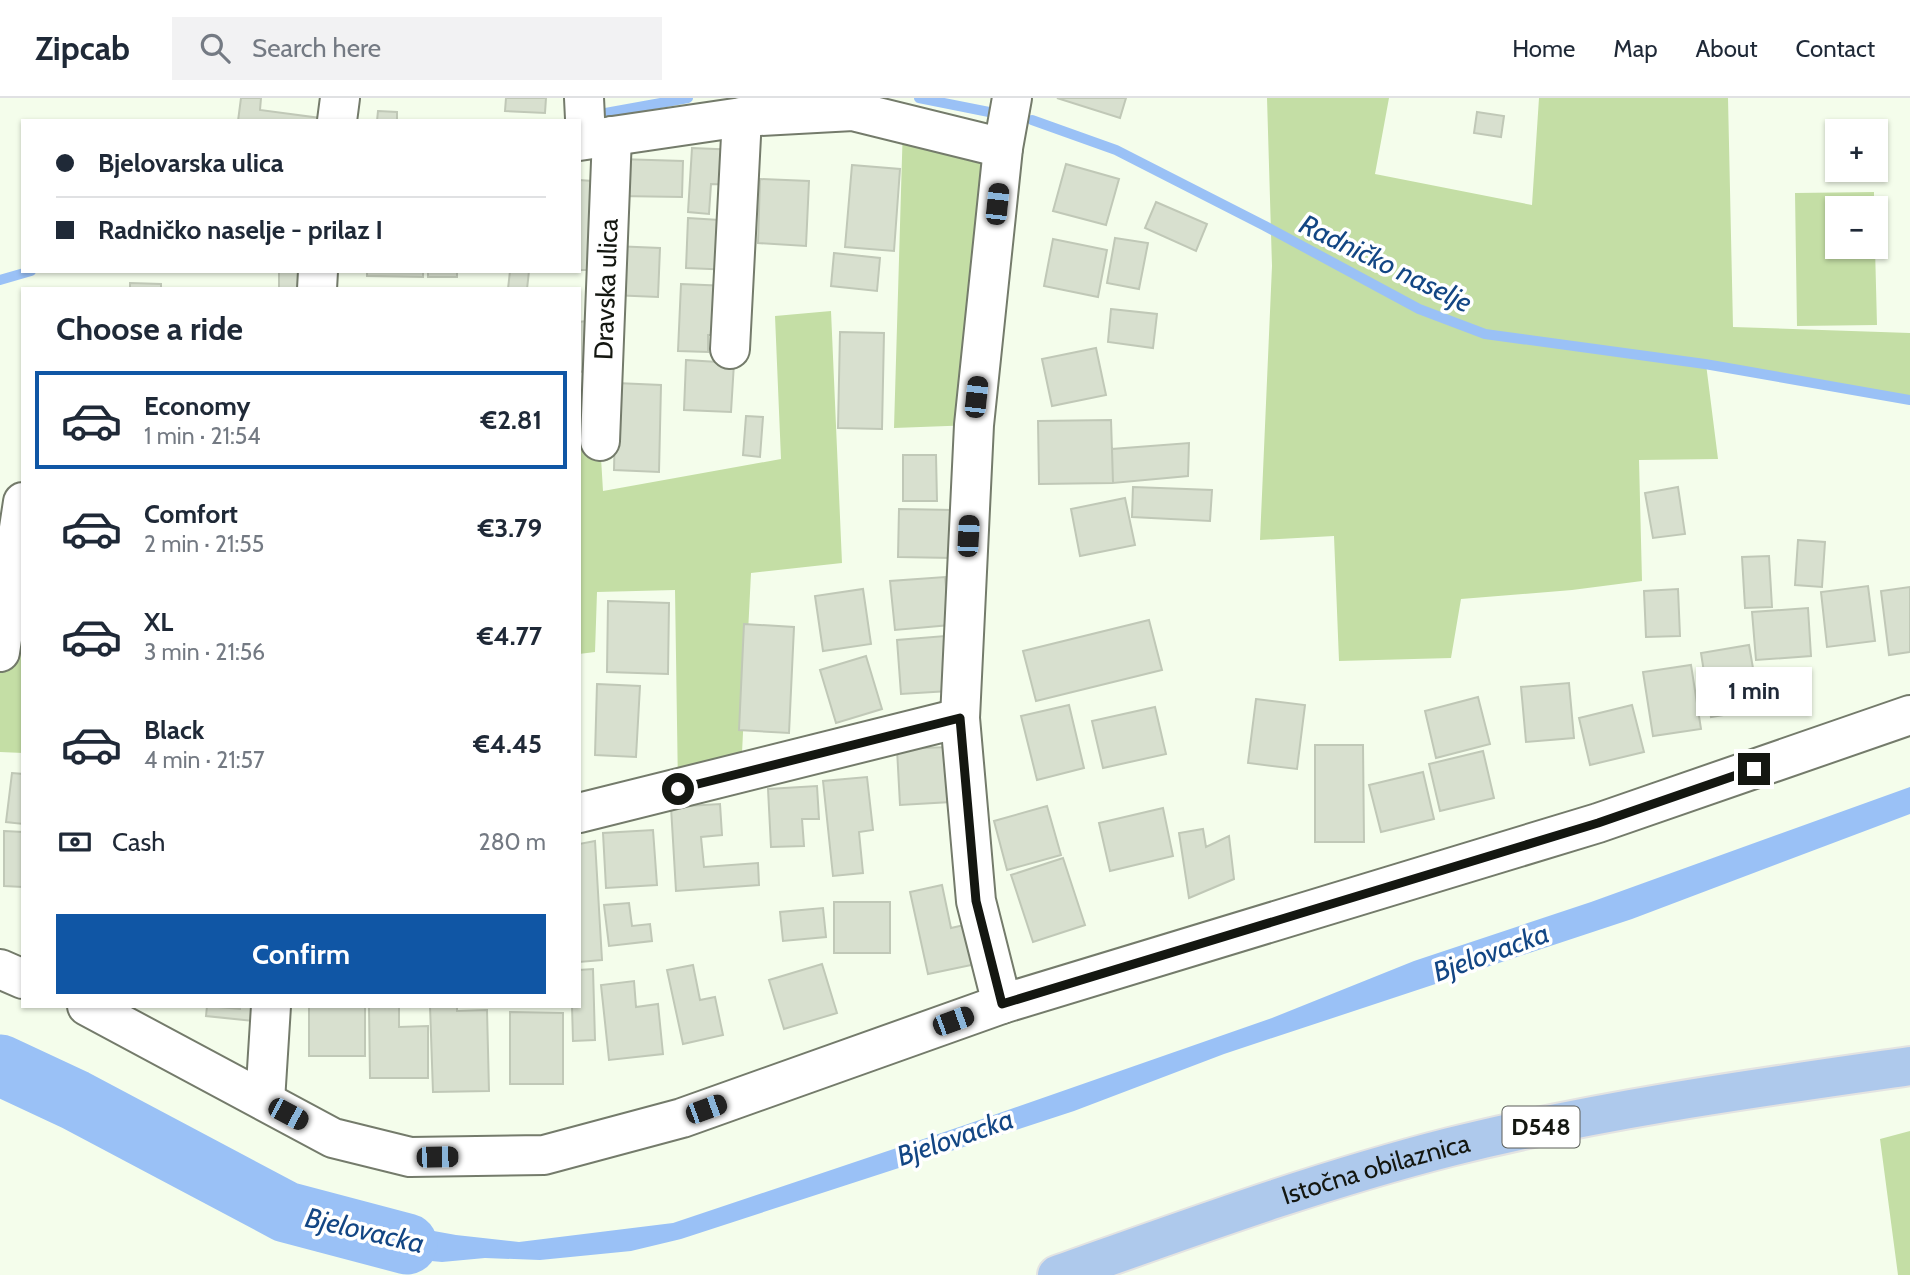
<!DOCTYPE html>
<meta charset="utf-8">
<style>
body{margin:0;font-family:Cabin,sans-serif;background:#f2f2f3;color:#1f2937;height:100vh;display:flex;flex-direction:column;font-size:26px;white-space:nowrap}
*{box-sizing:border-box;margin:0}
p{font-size:23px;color:#747a83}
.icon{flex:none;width:38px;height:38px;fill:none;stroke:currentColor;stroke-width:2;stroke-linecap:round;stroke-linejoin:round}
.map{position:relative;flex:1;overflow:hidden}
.side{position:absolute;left:21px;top:189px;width:560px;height:721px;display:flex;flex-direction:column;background:#fff;border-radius:0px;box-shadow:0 2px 5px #0004}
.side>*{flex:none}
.banner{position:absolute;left:21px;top:21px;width:560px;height:154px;border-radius:0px;box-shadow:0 2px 5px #0004;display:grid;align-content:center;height:154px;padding:0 35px;background:#fff}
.tools{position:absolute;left:1825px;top:21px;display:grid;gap:14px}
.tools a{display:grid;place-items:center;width:63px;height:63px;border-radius:0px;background:#fff;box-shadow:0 2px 5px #0004;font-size:35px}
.end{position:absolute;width:32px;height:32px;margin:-16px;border:9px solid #141711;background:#fff;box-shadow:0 0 0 4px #fff}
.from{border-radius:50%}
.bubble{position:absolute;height:49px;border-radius:0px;background:#fff;box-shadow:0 2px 5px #0004;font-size:23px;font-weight:700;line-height:49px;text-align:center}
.car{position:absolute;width:21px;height:42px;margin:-21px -10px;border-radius:9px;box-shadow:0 0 5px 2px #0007;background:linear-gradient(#222 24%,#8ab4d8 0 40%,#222 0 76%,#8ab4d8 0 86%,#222 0)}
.banner b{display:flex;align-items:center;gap:24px;height:66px;font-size:26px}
.banner b+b{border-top:2px solid #e0e1e3}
.banner i{width:18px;height:18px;background:#1f2937}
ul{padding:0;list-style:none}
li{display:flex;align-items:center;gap:21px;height:98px;margin:0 14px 10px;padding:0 21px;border:4px solid transparent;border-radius:0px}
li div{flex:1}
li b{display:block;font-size:26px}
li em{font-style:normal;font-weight:700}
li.active{border-color:#1056a5}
li>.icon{width:63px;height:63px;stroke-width:1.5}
h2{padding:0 35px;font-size:32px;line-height:84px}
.pay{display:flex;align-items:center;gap:18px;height:77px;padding:0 35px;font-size:26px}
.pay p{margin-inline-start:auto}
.action{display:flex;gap:14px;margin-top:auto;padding:14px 35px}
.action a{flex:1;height:80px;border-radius:0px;background:#1056a5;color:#fff;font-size:28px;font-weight:700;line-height:80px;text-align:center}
header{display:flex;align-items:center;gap:42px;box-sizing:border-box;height:98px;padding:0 35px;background:#fff;border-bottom:2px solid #e0e1e3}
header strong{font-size:33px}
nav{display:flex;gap:38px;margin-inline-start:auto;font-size:24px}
.search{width:490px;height:63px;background:#f2f2f3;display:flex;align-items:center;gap:18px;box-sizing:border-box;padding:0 24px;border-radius:0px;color:#747a83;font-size:26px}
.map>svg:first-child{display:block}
</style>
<header>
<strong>Zipcab</strong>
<div class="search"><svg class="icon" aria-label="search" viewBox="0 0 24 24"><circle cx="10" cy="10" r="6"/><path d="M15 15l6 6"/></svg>Search here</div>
<nav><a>Home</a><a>Map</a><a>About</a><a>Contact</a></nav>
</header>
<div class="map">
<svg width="1910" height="1177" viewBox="0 0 1910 1177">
<rect width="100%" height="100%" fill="#f4fdeb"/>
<path fill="#c4dea5" d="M1267,0H1389L1375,76L1532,107L1539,0H1728L1733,229L1910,235V302L1706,266L1718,361L1639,362L1642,483L1572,492L1461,501L1451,560L1339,563L1334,438L1260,442L1272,168Z
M903,26L1003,50L974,327L894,330Z
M1874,94V110H1838V149H1875L1877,227L1797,228L1795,95Z
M831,213L842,465L751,475L741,675L678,690L675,492L597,494L595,554L579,556V292L603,290L600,343L603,393L781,361L775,218Z
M23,404V655L0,654V554Z
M1910,1033V1177H1898L1880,1041Z"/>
<path fill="#9ac1f6" d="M1910,689V716L1632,821L1224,956L1074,1013L681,1141L631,1153L540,1162L485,1160L442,1164L399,1160L326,1124L352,1125L390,1133L406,1128L456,1137L519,1144L673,1125L965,1027L1272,920L1414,863L1591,804Z"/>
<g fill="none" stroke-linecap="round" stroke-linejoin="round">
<path stroke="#9ac1f6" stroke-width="10" d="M919,0L989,14
M600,16L688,0
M1032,22L1116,52L1265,128L1419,211L1485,236L1705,266L1910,302
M0,182L31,173"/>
<path stroke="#9ac1f6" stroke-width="61" d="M0,967L75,1002L286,1114L407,1146"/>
</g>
<path fill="#d8e0cf" stroke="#c0c8b7" stroke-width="2" d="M241,0H261L260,12L320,20V23H238Z
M506,0H546L545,15L505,13Z
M1057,0H1126L1120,20Z
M378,13L397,14V23H377Z
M1477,14L1504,18L1501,39L1474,35Z
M692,50L739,52L737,87L711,86L709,116L688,114Z
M619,61L683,63L682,99L618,98Z
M1066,66L1119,81L1106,127L1053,113Z
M852,67L900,71L894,153L845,149Z
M760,81L809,83L806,148L758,145Z
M579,82L592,83L589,172H579Z
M1156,104L1207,126L1196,153L1145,130Z
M688,120L735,123L733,172L686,170Z
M1115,140L1148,145L1139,191L1107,185Z
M1053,141L1107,152L1098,199L1044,188Z
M613,148L660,150L658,199L611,197Z
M834,155L880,160L877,193L831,188Z
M279,173H307L306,191H279Z
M367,173H423V179L367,178Z
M428,173H457V179H428Z
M510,173H529L527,191H508Z
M130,185L161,186V191H130Z
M681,186L728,188L727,237H708V254L678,253Z
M1111,211L1157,216L1153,250L1108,244Z
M594,222L601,271L579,274V224Z
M840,234L884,235L882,331L838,330Z
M1096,250L1106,297L1052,308L1042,261Z
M686,262L734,265L731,314L684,312Z
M616,285L661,287L659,374L614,372Z
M746,318L763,319L760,359L743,357Z
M1111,322L1113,385L1039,386L1038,323Z
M1189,345L1188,378L1113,385L1112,351Z
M903,357H936L937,403H903Z
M1133,389L1212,392L1210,423L1132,419Z
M1678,389L1685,436L1653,440L1645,395Z
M1125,400L1135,447L1080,458L1071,411Z
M899,411L954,412L953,460L898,459Z
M1798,442L1825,444L1822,489L1795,487Z
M1769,458L1772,509L1745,510L1742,459Z
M945,479L950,527L895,532L890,483Z
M1868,488L1875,543L1827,549L1821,494Z
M1910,489V554L1889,557L1881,493Z
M863,491L871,546L823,553L815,498Z
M1678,491L1680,538L1646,539L1644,493Z
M608,503L669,505L668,576L607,574Z
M1808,510L1811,558L1756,562L1752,514Z
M1149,522L1162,572L1036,603L1023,553Z
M744,526L794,529L789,635L739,632Z
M945,538L949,593L901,596L897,542Z
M1749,547L1760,611L1711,619L1701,555Z
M866,558L882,611L836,625L820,572Z
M1691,567L1701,631L1653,638L1643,574Z
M1569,585L1574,640L1526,644L1521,589Z
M597,586L640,588L636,659L595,657Z
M1478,599L1490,646L1436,660L1425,613Z
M1256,601L1305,607L1297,671L1248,665Z
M1069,607L1084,670L1037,682L1021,618Z
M1632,607L1644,654L1590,667L1579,620Z
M1155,609L1166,656L1103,670L1092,623Z
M1315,647H1363L1364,744H1315Z
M948,649L951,704L900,707L897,651Z
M1483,653L1494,700L1440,713L1429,666Z
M1423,674L1434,721L1381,734L1369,687Z
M12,675L23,676V726L6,724Z
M867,679L873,732L859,734L863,775L833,778L823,683Z
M817,688L819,721H802L804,748L771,749L768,691Z
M720,706L722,737L701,739L704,769L758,765L759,787L676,793L671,709Z
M1047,708L1061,757L1007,772L994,723Z
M1163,710L1173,758L1110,773L1099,725Z
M1203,731L1206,749L1229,738L1234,781L1189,800L1179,735Z
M653,732L657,787L606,790L603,735Z
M4,733L23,734V789L4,788Z
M595,743L602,862L579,864V746Z
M1063,760L1085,827L1033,844L1011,777Z
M942,787L951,830L973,825L981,865L928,876L910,794Z
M834,804H890V855H834Z
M629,805L632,828L650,826L652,843L609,848L604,807Z
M823,810L826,839L783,843L780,814Z
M822,866L837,915L784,931L769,882Z
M693,867L700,902L715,899L723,937L683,946L667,872Z
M593,871L595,942L573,943L572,908H579V872Z
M634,883L636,909L658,906L663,956L609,962L601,887Z
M207,908L240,911V908H266L264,924L206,918Z
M309,908H365V958H309Z
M369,908H399V929L428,928V980H370Z
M430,908H457V913L487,912L489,993L433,994Z
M510,914L563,915V986H510Z"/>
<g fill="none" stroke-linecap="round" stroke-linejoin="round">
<defs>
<g id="minor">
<path d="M584,0L586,41"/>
<path d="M337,23L340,0"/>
<path d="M579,43L742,19L853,13L1003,50"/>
<path d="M317,191L318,173"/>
<path d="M730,251L742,19"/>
<path id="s1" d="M600,343L612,38"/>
<path d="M0,554L23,404"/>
<path d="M579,715L960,620"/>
<path d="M0,871L23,881"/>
<path d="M1002,906L976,803L960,620L974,327L1003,50L1012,0"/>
<path d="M87,908L333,1040L410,1059L544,1057L682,1020L1002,906L1598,725L1910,617"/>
<path d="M265,1003L271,908"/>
</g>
<g id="major">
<path id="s2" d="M1057,1177C1187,1131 1317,1083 1450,1049C1602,1011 1756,990 1910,968"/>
</g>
</defs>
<use href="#minor" stroke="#747b6b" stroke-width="42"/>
<use href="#major" stroke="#e3e3e2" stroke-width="42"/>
<use href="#minor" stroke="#fff" stroke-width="38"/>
<use href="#major" stroke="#aec9ec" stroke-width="38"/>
</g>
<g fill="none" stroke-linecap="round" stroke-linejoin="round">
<path stroke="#141711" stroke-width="9" d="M678,691L960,620L976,803L1002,906L1598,725L1754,671"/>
</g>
<g text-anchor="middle" stroke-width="7" stroke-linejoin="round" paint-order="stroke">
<rect fill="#fff" stroke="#5a5d58" stroke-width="2" x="1502.5" y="1008.5" width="77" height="41" rx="5"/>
<g font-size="24" font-weight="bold" fill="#141711">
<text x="1541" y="1037">D548</text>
</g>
<g font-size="26" fill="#141711" stroke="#fff">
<text dy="9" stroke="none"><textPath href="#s1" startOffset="152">Dravska ulica</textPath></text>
<text dy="9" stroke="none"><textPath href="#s2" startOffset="336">Istočna obilaznica</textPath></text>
</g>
<g font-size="28" font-style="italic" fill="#134684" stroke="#fff">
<text transform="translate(1386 165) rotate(26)" y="10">Radničko naselje</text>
<text transform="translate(1491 854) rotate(-20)" y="10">Bjelovacka</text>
<text transform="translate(955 1039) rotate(-19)" y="10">Bjelovacka</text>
<text transform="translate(365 1132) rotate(13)" y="10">Bjelovacka</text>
</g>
</g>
</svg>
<div class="tools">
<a>+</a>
<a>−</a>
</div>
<i class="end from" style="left:678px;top:691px"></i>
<i class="end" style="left:1754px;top:671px"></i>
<div class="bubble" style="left:1696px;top:569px;width:116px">1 min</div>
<i class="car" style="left:997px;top:106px;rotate:6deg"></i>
<i class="car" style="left:976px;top:299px;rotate:6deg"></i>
<i class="car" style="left:968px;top:438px;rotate:3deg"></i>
<i class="car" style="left:953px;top:923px;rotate:70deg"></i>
<i class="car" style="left:706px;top:1011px;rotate:70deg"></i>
<i class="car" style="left:288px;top:1016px;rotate:118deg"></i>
<i class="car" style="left:437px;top:1059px;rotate:89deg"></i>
<div class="banner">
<b><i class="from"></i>Bjelovarska ulica</b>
<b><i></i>Radničko naselje - prilaz I</b>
</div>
<section class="side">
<h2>Choose a ride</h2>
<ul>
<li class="active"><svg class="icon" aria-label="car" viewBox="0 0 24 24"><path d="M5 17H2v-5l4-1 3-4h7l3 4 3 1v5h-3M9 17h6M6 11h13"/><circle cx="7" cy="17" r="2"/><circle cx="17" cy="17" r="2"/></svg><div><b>Economy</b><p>1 min · 21:54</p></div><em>€2.81</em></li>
<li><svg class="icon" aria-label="car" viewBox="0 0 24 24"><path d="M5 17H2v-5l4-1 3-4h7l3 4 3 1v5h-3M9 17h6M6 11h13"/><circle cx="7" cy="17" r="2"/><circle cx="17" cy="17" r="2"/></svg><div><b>Comfort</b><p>2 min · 21:55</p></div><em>€3.79</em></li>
<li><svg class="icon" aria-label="car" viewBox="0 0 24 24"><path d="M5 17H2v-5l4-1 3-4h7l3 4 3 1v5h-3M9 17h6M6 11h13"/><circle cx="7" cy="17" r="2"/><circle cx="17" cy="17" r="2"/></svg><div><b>XL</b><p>3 min · 21:56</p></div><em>€4.77</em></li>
<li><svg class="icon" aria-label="car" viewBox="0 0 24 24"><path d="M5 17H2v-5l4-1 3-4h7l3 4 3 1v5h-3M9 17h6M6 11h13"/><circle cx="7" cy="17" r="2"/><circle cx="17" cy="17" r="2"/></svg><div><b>Black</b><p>4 min · 21:57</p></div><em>€4.45</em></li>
</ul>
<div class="pay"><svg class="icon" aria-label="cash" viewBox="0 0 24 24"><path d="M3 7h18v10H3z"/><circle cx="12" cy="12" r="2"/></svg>Cash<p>280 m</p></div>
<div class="action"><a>Confirm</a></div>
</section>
</div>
